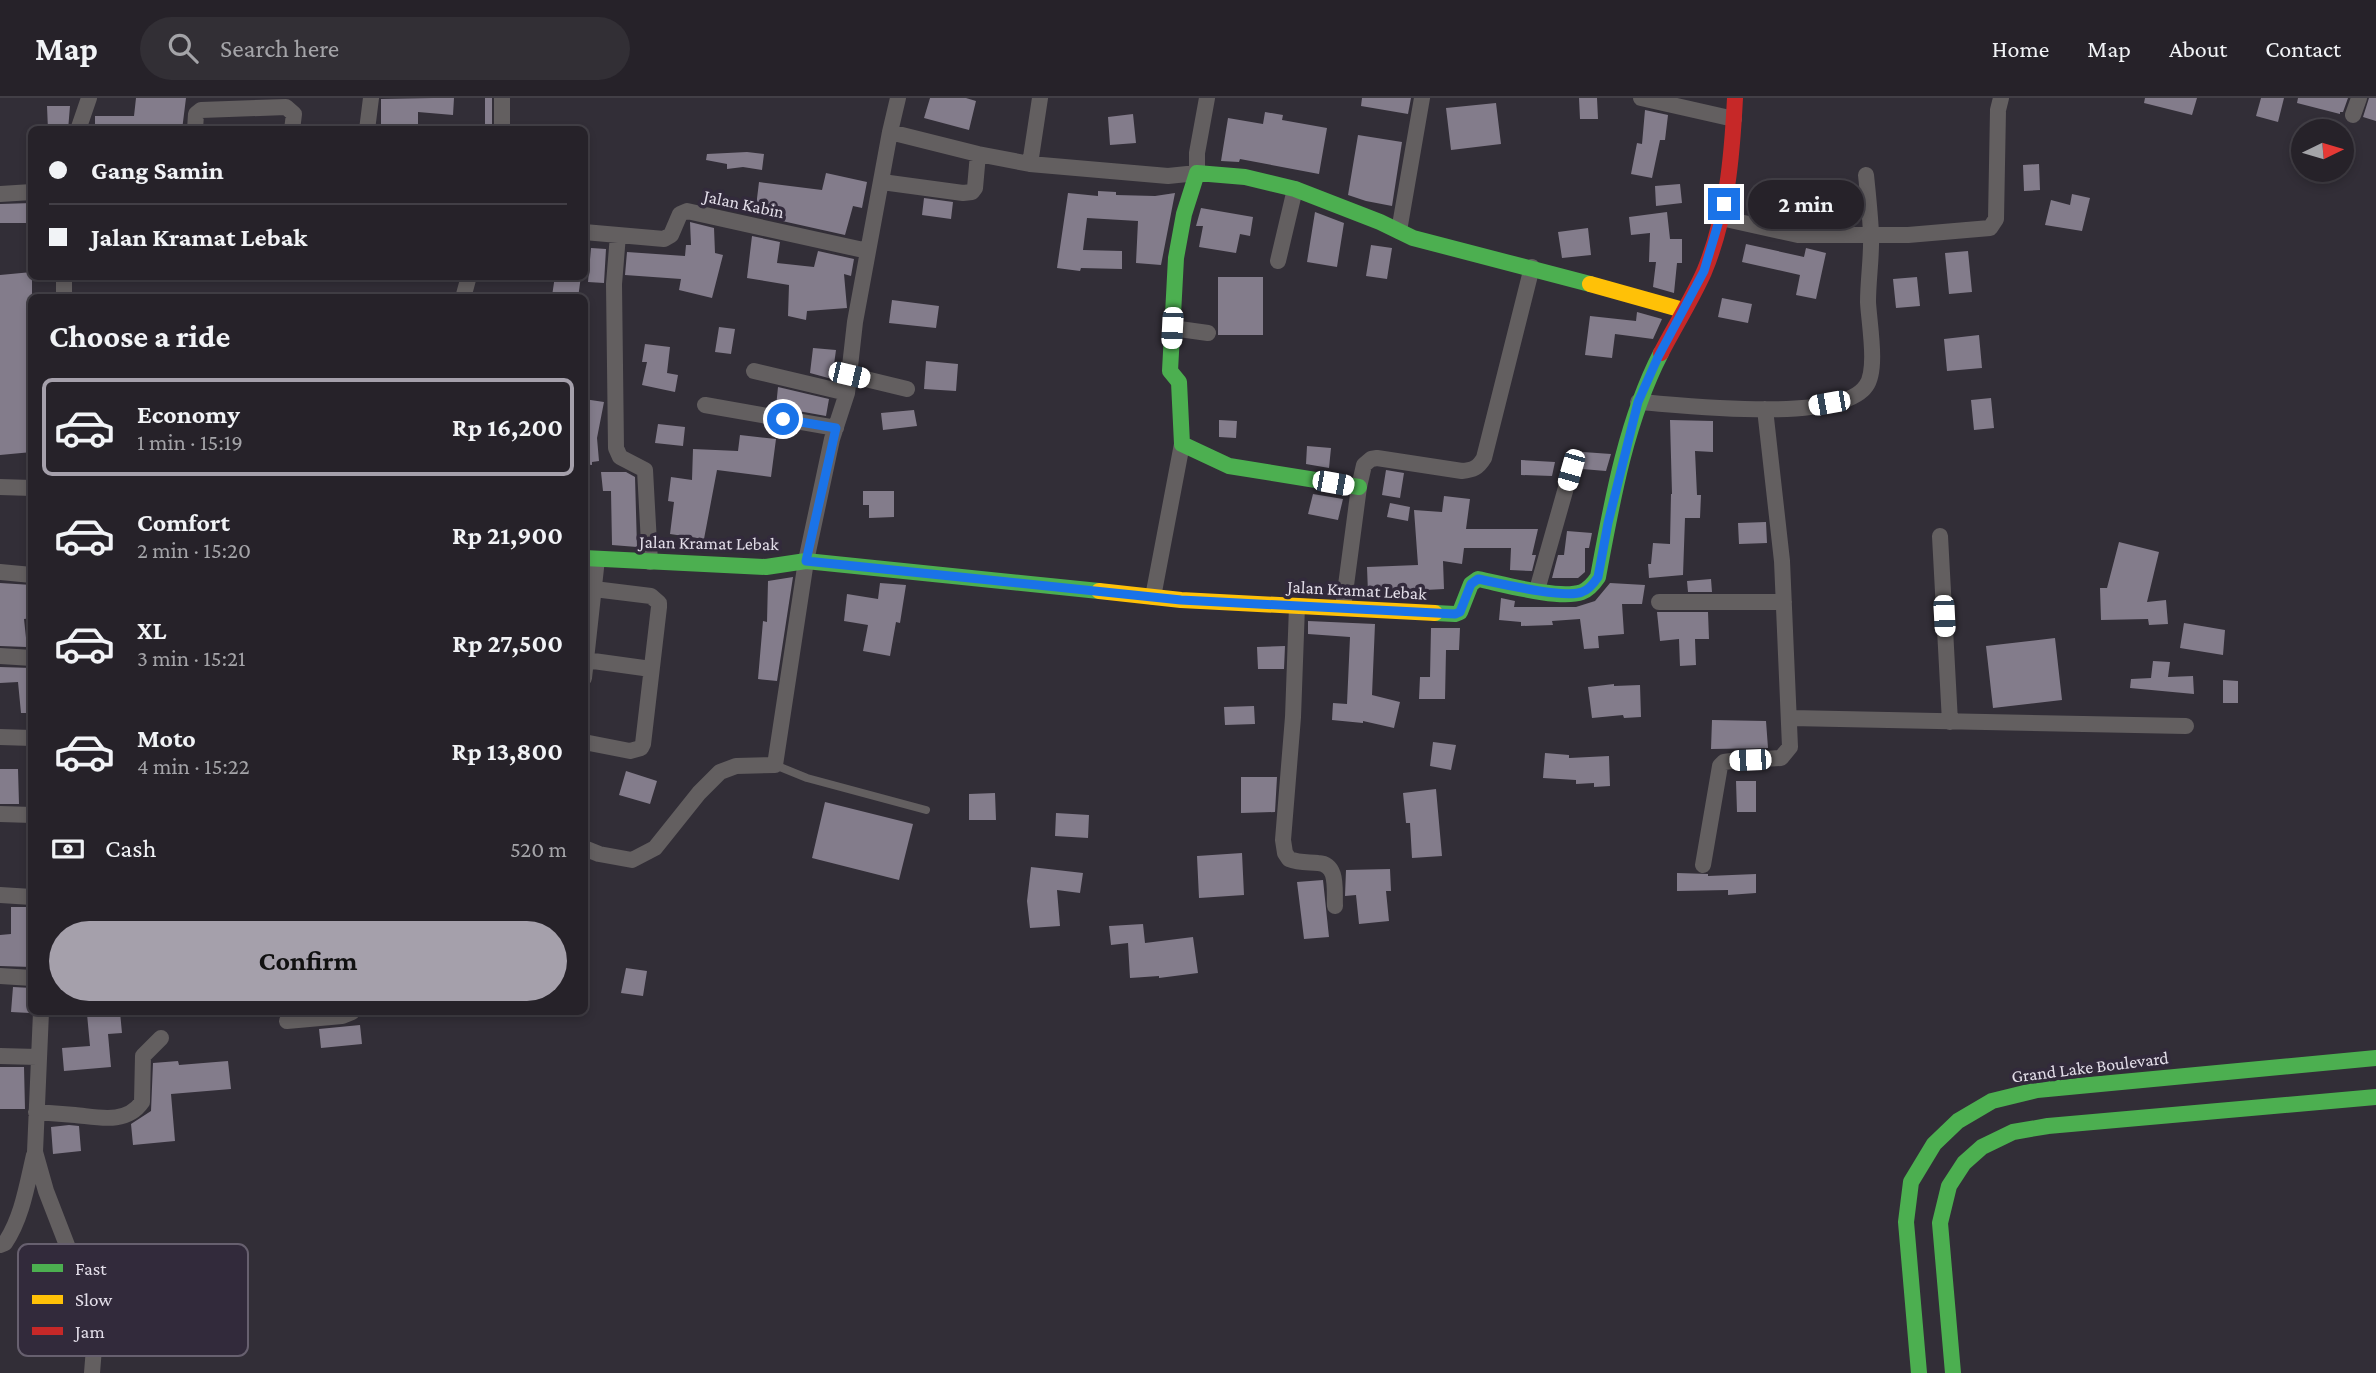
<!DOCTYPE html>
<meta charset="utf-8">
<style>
body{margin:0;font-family:"Crimson Pro",serif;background:#322f35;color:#f1f3f6;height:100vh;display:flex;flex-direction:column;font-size:26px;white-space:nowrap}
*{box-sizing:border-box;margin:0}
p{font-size:23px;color:#a4a4a8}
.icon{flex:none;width:38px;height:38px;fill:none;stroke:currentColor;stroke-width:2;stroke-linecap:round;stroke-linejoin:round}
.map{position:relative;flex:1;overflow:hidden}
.side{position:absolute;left:28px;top:196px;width:560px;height:721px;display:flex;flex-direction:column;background:#262229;border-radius:10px;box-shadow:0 4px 10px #0003,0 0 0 2px #423f46}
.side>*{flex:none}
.banner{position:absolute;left:28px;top:28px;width:560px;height:154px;border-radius:10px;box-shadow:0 4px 10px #0003,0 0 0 2px #423f46;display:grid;align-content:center;height:154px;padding:0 21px;background:#262229}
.needle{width:46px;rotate:85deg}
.fabs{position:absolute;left:2291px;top:21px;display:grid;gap:14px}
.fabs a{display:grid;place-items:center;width:63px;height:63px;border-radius:50%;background:#262229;box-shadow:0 4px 10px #0003,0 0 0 2px #423f46;font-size:35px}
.end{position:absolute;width:32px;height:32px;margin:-16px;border:9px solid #1a73e8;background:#fff;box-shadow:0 0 0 4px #fff}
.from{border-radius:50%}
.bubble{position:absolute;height:49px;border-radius:24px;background:#262229;box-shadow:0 4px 10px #0003,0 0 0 2px #423f46;font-size:23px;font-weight:700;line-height:49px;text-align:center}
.car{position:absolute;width:21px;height:42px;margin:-21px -10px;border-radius:9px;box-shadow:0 0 5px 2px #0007;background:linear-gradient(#fff 24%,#345 0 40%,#fff 0 76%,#345 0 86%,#fff 0)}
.banner b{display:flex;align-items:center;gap:24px;height:66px;font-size:26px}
.banner b+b{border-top:2px solid #423f46}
.banner i{width:18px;height:18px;background:#f1f3f6}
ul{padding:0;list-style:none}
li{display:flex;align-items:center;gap:21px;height:98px;margin:0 14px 10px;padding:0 7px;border:4px solid transparent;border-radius:10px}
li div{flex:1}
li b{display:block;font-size:26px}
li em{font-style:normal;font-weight:700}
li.current{border-color:#a5a0ab}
li>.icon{width:63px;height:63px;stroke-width:1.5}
h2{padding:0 21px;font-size:32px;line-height:84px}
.pay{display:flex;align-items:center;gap:18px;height:77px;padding:0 21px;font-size:26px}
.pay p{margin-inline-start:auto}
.primary-button{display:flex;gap:14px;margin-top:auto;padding:14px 21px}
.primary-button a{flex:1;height:80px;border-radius:42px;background:#a5a0ab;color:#111;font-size:28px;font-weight:700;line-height:80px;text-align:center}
header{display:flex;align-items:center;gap:42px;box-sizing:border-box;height:98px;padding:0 35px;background:#262229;border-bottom:2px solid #423f46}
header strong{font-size:33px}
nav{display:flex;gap:38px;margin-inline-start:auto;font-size:24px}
.search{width:490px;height:63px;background:#322f35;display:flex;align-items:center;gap:18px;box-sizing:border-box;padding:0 24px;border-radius:38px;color:#a4a4a8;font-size:26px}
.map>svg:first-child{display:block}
</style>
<header>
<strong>Map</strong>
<div class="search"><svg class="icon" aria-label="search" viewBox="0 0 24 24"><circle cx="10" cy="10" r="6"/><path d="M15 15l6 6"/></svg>Search here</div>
<nav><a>Home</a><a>Map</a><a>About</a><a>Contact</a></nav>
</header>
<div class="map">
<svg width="2376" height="1275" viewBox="0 0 2376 1275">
<rect width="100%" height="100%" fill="#322e37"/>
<path fill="#837c8b" d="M136,0H186L182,32H95V18H134Z
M433,0H454L453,17L418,14V32H381V1Z
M485,0H492V32H485Z
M930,0H966L976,3L969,32L924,20Z
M1362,0H1411L1408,16L1361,8Z
M1579,0H1597L1598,21H1580Z
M2145,0H2197L2192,17L2144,5Z
M2261,0H2284L2278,24L2256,18Z
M2298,0H2348L2343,14H2340V16L2297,5Z
M2369,0H2376V23L2363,19Z
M1496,5L1501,46L1451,52L1446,10Z
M47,8H70L68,32H48Z
M1645,12L1668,17L1665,42H1660L1652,80L1631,76L1637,45L1642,46Z
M1265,14L1283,17L1282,22L1327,30L1319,76L1240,61L1239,64L1221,63L1228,20L1263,26Z
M1133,16L1136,45L1110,47L1108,19Z
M1358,37L1402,44L1392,108L1366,103L1348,97Z
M747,54L764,56L762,72L743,69L727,71V66L706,62L707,56Z
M2039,66L2040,92L2024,93L2023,67Z
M826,75L867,84L862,110L853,108L845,137L755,117L759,84L822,92Z
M1680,86L1682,105L1656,108L1655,88Z
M1098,93L1116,94V97L1155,98L1175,95L1161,167L1136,165L1138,123L1087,120L1083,152L1122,153V171L1081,170L1080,173L1057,170L1068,95L1098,98Z
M2072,96L2090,100L2082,133L2045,127L2051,102L2070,107Z
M924,100L953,104L951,121L922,117Z
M32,105V125H0V106Z
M1201,110L1253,119L1250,138L1240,136L1236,155L1199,149L1203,128H1196Z
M1315,114L1344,125L1337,169L1307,164Z
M1667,114L1670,141H1682V165H1677L1674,195L1653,189L1656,164H1649L1650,135L1631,137L1629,119Z
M690,124L714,130L715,155L723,157L712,200L679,192L681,181L625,177L627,154L685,158L686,147H691Z
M1588,130L1591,157L1562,160L1558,134Z
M752,138L780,144L777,165L814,169L818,153L854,161L851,178L844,176L847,210L807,213L806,222L788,218L789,187L747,180Z
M1746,146L1804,159L1806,150L1826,155L1816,201L1796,197L1800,177L1742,164Z
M1371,147L1392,150L1387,181L1366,178Z
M591,150L606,151L604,185L588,184Z
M1968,153L1972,194L1949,196L1945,155Z
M32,174V354L0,357V177Z
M555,178H581L578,200L552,198Z
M1218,179H1263V237H1218Z
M1917,179L1920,208L1896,210L1893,181Z
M1722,200L1752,206L1748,225L1718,219Z
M892,202L939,208L936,230L889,225Z
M1637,214L1662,221L1653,241L1615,236L1612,260L1585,257L1590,218L1636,223Z
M719,229L735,231L731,256L715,254Z
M1979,237L1982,270L1947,273L1944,241Z
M645,246L670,249L667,275L678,277L675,294L642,287L647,264H642Z
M813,250L836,252L832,281L810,275Z
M926,263L958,266L956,293L924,291Z
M778,289L829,301L826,318L776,309Z
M1991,300L1994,330L1974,332L1971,302Z
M584,301L604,304L597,340L599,363L592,364V367L584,366Z
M914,312L917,328L883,332L881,315Z
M1219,322L1237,323L1236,340L1219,339Z
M1670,322L1713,323V354L1695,353L1697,397H1701L1700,420H1685L1683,477L1649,480L1648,466H1651L1653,445L1670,446L1671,396H1672Z
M658,326L685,329L683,348L655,345Z
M740,337L776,341L771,379L717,372L704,441L670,436L674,404L668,403L671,379L692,382L693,351L738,353Z
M1307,348L1331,350L1329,370L1306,366Z
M1583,354L1611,356L1606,373L1582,371Z
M1521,362L1555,364L1552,378L1521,377Z
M1386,372L1404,375L1400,400L1382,397Z
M601,374H626L635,379L637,449L612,447L611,393H603Z
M863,393H894V419L869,420V407H863Z
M1313,396L1343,401L1338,422L1308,416Z
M1444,398L1470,401L1466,431H1538L1532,457H1536L1532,473L1510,472L1511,450H1464L1462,466L1443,463L1444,491L1368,495L1367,469L1418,467L1414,412L1442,414Z
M1390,405L1410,409L1408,423L1387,419Z
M1766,424L1767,445L1739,446L1738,425Z
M1567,433L1592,435L1589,450H1585V474L1578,480H1552L1558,457H1564Z
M2119,444L2159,454L2147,504L2166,502L2168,526L2149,527L2148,521L2101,522L2100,490H2107Z
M793,479L777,583L758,581L763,523L767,524L768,483Z
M1711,481L1712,494H1688L1687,483Z
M0,485L32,487V520L24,521L27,549L0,548Z
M880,485L906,487L900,525L896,524L890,558L863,553L868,527L844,523L847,496L878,501Z
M1610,485L1645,487L1642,506H1622L1624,536L1598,538L1599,550L1584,551L1580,521L1552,523L1553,527L1521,528V524L1499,522L1501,500L1515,503L1514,509H1576L1595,503Z
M1657,514H1708L1709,541H1695L1696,567L1680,568L1679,541L1660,543Z
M1308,523L1375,526L1372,597L1400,604L1394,630L1363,623V625L1332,622L1333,605L1347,606L1350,539L1308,536Z
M2184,525L2225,532L2223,557L2180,550Z
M1431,530H1460L1459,552H1446L1445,601H1419L1420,579H1430Z
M2055,540L2062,602L1993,610L1986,548Z
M1285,548L1284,571H1258L1257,549Z
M2153,563L2170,564L2168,579L2193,578L2194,596L2130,590L2131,581L2151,580Z
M0,569L32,570V615H21L18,584L0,585Z
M2223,582L2238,583V605H2223Z
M1614,586V588L1640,587L1641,619L1624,620L1623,617L1592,620L1588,589Z
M1254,608L1255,626L1225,627L1224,609Z
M1712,622L1766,623L1768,650L1711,651Z
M1433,644L1456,647L1451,672L1430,668Z
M1545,655L1569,657V660L1609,658L1610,688L1594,689V685L1576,686V682L1543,680Z
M0,671H18L19,706H0Z
M626,673L657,683L650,706L619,697Z
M1241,679H1277L1275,714L1241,715Z
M1736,683H1756V714H1737Z
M1436,691L1442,758L1412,760L1410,725H1406L1403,695Z
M995,695L996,722H969V696Z
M825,704L913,726L899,782L812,760Z
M1056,715L1089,717L1088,740L1055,738Z
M1242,755L1244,797L1199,800L1197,758Z
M1031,769L1083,775L1080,795L1057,792L1060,828L1030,830L1027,803Z
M1390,771L1391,793H1386L1389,823L1359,826L1356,797L1345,798L1346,772Z
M1677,775L1708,776V778L1756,776V795L1728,797V792L1677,793Z
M1323,782L1329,839L1304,841L1297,784Z
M11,809H31L32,869L0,868V837L11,836Z
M1143,826L1145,845L1193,839L1198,875L1159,880V878L1130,880L1128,845L1111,847L1109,828Z
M626,870L647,873L643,898L621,895Z
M13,889L32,890L30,915L11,914Z
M120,914L122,935L108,936L111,969L64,973L62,950L90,948L87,916Z
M360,927L362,946L321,950L319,931Z
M178,963L179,967L228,963L231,991L171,996L175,1043L133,1047L131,1026L151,1013L153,965Z
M0,969H24L25,1011H0Z
M69,1027L79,1028L81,1053L53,1056L51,1029Z"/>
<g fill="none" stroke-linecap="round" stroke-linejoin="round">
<path stroke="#635f60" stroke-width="8" d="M775,667L807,680L926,712"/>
<path stroke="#635f60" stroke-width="16" d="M502,0V32
M1641,0L1734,21
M2353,17L2359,0
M78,32L89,0
M195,32L196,16L201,12L286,9L294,16L292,32
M367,32L371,0
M890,34L978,56L1030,66L1168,78L1197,75V55L1207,0
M1030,66L1040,0
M882,84L963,95L972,94L975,90L978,56
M0,96L32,94
M1721,120L1798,137H1908L1990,130L1996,121L1998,12L2001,0
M1399,133L1422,0
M584,134L664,141L671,137L680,116L687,113L868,153
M618,137L614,186L616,350L620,359L645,372L650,464
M1278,163L1295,91
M64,200V178
M463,200L469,178
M1172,230L1208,235
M754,273L847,295
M849,277L907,291
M1638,304C1683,307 1840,326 1866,288C1878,272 1869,225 1868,204C1868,181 1872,158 1871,135C1870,116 1868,96 1866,77
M705,307L836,330
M0,389L32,390
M1940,438L1950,624
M0,474L32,477
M1537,492L1571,372
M1153,499L1182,346
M1659,504H1784
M1297,508L1293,619L1283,742L1285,755L1289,761C1299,765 1308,764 1318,765C1339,766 1334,793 1335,808
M1343,510L1359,389L1364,367L1371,361L1377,360L1462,373C1473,372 1478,370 1484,360L1532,169
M0,558L32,560
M586,562L651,571
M584,580L597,461
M1791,620L2186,628
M0,639L32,640
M584,644L630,653L641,650L643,646L659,509V505L651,498L594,491
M0,716L32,717
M584,750L599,756L632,762L655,750L699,695L720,674L736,668L775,667L806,463L832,341L847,295L855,224L890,34L898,0
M1703,767L1720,668L1724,664L1731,663L1781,660L1790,649L1782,463L1765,311
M0,797L32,799
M0,878L32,880
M41,914L35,1054L46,1093L82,1186L88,1211L94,1250L92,1275
M287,923L342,918L352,914
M0,958L37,959
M36,1014C49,1015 62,1016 75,1017C97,1019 126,1027 142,1004L143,958L161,940
M0,1147L5,1145C22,1120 27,1087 34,1057"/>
<path stroke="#4caf50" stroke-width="16" d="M1359,389L1229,368L1182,346L1179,284L1170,273L1176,160L1184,116L1197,75L1245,79L1295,91L1380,124L1413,140L1590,186
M584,460L766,469L806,463L1099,493
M1435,515L1455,516L1460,514L1471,486L1478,481C1503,486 1559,502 1582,494C1589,491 1594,485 1598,479C1612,403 1626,323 1661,255
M1919,1275L1906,1124L1911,1084L1934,1046L1958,1023L1992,1003L2037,992L2376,960
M1953,1275L1940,1125L1949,1088L1964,1065L1982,1049L2013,1034L2048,1028L2376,999"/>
<path stroke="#ffc107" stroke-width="16" d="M1590,186L1683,212
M1099,493L1181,502L1435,515"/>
<path stroke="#c62828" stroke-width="16" d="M1661,255C1675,228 1692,201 1704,174C1727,119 1732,59 1735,0"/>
</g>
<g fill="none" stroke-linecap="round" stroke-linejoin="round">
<path stroke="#1a73e8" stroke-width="9" d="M783,321L836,330L806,463L1181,502L1455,516L1460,514L1471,486L1478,481C1498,485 1565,501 1582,494C1589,492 1594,485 1598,479L1608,425L1638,304L1658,259L1704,173L1724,106"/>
</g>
<g text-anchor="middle" stroke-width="7" stroke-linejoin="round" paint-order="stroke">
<g font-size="18" fill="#e3dee9" stroke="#322a3b">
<text transform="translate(744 106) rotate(12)" y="6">Jalan Kabin</text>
<text transform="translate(709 445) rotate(1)" y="6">Jalan Kramat Lebak</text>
<text transform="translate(1357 492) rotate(3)" y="6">Jalan Kramat Lebak</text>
<text transform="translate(2090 969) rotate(-7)" y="6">Grand Lake Boulevard</text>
</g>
</g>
<rect x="18" y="1146" width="230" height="112" rx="10" fill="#322a3b" stroke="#67606f" stroke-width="2"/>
<rect x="32" y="1166" width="31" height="8" fill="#4caf50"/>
<rect x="32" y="1197" width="31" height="9" fill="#ffc107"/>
<rect x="32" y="1229" width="31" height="8" fill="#c62828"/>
<g font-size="19" fill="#e3dee9">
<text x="75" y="1177">Fast</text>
<text x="75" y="1208">Slow</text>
<text x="75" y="1240">Jam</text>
</g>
</svg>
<div class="fabs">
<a><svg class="needle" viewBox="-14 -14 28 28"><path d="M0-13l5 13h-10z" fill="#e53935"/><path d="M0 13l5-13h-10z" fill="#a4a4a8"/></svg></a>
</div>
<i class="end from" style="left:783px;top:321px"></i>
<i class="end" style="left:1724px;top:106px"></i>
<div class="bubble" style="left:1748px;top:82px;width:116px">2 min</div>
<i class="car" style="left:1172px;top:230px;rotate:183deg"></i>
<i class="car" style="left:849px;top:277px;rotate:103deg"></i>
<i class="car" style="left:1829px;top:305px;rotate:260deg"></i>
<i class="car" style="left:1571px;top:372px;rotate:196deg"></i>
<i class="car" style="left:1333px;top:385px;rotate:100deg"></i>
<i class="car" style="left:1944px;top:518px;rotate:177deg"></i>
<i class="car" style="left:1750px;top:662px;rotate:268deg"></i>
<div class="banner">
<b><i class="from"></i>Gang Samin</b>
<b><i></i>Jalan Kramat Lebak</b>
</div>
<section class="side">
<h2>Choose a ride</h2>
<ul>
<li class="current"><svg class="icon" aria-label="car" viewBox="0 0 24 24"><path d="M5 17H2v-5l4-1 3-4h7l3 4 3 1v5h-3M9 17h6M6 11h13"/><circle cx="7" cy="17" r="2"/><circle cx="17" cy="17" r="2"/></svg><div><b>Economy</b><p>1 min · 15:19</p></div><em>Rp 16,200</em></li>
<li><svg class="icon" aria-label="car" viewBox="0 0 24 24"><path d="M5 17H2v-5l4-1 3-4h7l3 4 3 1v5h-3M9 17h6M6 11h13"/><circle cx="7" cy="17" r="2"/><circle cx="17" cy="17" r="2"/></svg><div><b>Comfort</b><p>2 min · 15:20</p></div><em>Rp 21,900</em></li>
<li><svg class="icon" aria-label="car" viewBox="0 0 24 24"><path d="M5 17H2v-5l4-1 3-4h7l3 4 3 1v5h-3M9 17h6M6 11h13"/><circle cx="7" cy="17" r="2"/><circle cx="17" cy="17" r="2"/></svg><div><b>XL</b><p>3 min · 15:21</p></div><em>Rp 27,500</em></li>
<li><svg class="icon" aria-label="car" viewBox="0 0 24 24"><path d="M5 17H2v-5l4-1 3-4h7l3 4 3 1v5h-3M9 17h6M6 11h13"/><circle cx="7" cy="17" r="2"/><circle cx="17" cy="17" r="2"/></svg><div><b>Moto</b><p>4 min · 15:22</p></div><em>Rp 13,800</em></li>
</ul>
<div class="pay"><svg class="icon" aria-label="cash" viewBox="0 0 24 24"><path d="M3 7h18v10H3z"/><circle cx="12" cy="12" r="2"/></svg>Cash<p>520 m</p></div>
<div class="primary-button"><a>Confirm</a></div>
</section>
</div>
